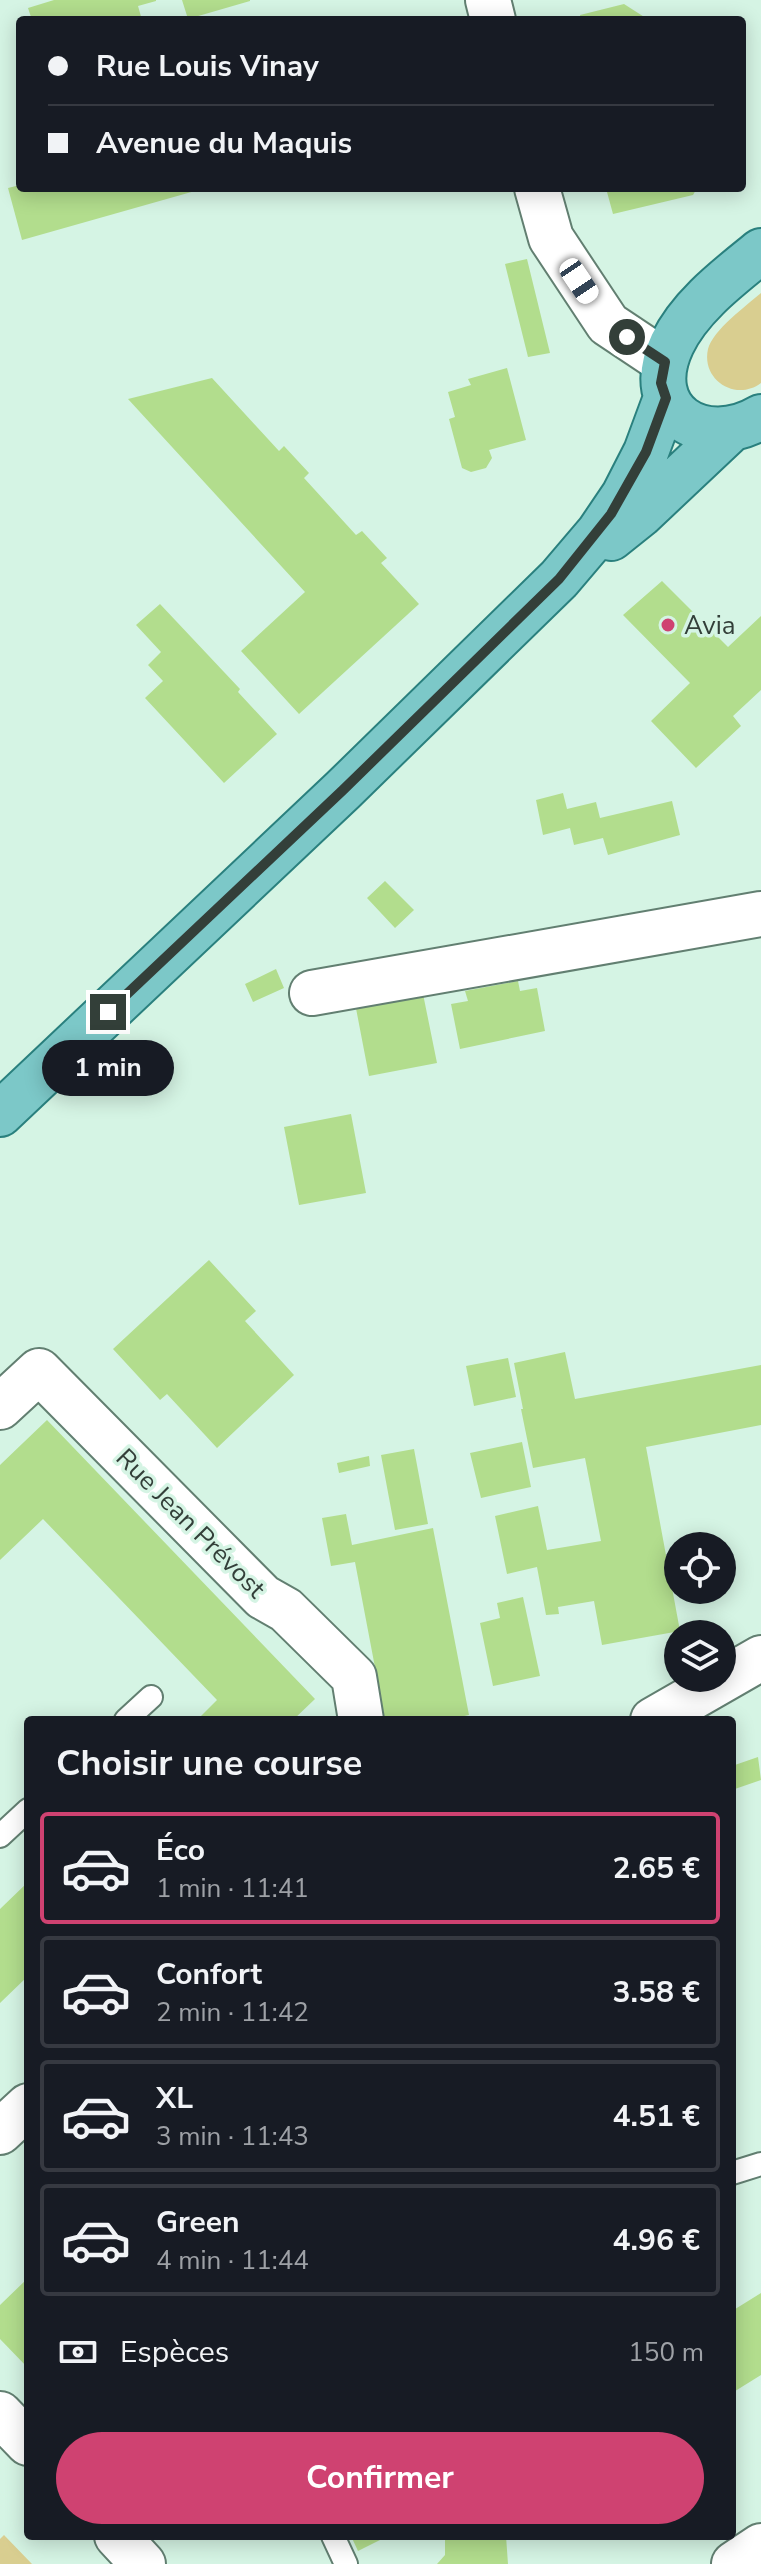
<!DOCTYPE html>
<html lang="fr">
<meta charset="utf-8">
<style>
body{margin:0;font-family:"Nunito Sans",sans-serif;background:#242831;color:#f1f3f6;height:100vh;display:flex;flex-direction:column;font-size:30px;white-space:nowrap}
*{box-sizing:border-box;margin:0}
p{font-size:26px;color:#9ea1a6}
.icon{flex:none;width:44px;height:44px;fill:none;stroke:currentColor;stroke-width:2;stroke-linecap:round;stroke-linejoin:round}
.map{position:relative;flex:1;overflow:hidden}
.sheet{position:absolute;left:24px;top:1716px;width:712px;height:824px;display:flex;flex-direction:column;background:#171b24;border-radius:8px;box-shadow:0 4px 20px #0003}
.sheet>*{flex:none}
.banner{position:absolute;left:16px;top:16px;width:730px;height:176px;border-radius:8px;box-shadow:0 4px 20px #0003;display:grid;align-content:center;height:176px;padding:0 32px;background:#171b24}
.fabs{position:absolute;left:664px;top:1532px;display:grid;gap:16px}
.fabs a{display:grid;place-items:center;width:72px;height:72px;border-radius:50%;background:#171b24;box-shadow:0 4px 20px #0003;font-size:40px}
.end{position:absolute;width:36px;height:36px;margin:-18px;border:10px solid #333f39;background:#fff;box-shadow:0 0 0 4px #fff}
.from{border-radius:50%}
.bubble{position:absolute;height:56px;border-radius:28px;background:#171b24;box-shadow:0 4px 20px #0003;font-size:26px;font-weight:700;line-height:56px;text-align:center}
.car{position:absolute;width:24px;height:48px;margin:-24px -12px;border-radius:10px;box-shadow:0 0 6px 2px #0007;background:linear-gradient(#fff 24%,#345 0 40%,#fff 0 76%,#345 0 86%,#fff 0)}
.banner b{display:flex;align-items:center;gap:28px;height:76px;font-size:30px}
.banner b+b{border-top:2px solid #363941}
.banner i{width:20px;height:20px;background:#f1f3f6}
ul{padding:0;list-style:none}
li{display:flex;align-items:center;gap:24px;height:112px;margin:0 16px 12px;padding:0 16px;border:4px solid #363941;border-radius:8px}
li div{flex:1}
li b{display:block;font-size:30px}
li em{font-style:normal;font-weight:700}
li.on{border-color:#cf4271}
li>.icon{width:72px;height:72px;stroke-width:1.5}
h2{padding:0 32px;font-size:36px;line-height:96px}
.pay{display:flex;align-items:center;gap:20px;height:88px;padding:0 32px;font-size:30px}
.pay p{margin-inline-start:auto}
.primary-button{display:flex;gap:16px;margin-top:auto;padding:16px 32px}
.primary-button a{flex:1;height:92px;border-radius:48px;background:#cf4271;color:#fff;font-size:32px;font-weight:700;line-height:92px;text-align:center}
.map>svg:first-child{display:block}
</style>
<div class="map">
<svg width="761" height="2564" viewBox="0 0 761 2564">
<rect width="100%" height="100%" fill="#d5f4e4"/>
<path fill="#d9ce90" d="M761,293V383C736,402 701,380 708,349C713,330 746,306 761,293Z
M4,2535L32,2564H0V2539Z"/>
<path fill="#b2dd8d" d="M54,0H156V1L138,6L142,20H32L28,8Z
M182,0H250V1L188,19Z
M624,4L649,20H581L580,15Z
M20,185V188L202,189L22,240L8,188Z
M621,188H697L693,195L613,214L607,192Z
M527,259L550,353L528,357L505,264Z
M507,368L526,440L489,450L492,458L486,468L471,472L462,468L449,419L455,417L448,392L471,385L468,379Z
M212,378L279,451L284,446L309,473L304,478L356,535L362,531L387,558L381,563L419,604L299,714L241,651L305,592L128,399Z
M662,581L728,647L761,616V690L733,716L741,726L696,768L651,721L690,683L623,615Z
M160,604L240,689L238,692L277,734L224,783L145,698L163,681L148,665L161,652L136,625Z
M563,793L567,809L596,802L600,818L672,801L680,835L608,855L603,838L574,845L570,828L543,835L536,800Z
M385,881L414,910L395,928L367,898Z
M276,969L284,988L253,1002L245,984Z
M518,981L520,991L537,988L545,1031L460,1049L451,1004L468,1001L465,991Z
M421,984L437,1063L369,1076L354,998Z
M351,1114L366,1193L299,1205L284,1127Z
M209,1260L256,1311L245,1321L294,1375L217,1448L167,1394L160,1400L113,1349Z
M565,1352L575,1399L761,1365V1425L646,1447L680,1631L602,1645L594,1601L558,1607L559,1614L546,1615L537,1567L507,1574L495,1516L538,1506L547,1550L601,1541L585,1458L533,1468L521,1409H523L514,1363Z
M508,1358L516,1397L474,1406L466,1366Z
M47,1420L315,1699L293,1720H197L217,1700L43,1519L0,1560V1465Z
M522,1442L531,1487L481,1498L470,1453Z
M414,1449L428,1524L395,1530L381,1455Z
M369,1456L370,1466L339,1473L337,1463Z
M346,1514L352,1545L433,1528L469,1715L446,1720H385L355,1562L331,1566L322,1518Z
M523,1597L540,1676L493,1686L480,1623L500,1618L497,1603Z
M758,1757L761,1780L732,1790V1766Z
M28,1882V1976L0,2003V1909Z
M28,2278V2368L0,2339V2305Z
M761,2293V2375L732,2393V2311Z
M351,2536H388L358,2551Z
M462,2536H506L508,2564H437L445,2555V2538Z"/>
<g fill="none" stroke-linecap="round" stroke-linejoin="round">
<defs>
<path id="lane" d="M126,1720L151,1697
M0,1836L28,1810
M732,2173L761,2164
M333,2536L346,2564"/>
<path id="street" d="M488,0L493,20
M537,188L551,238L608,324L665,362
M312,993L761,914
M0,1407L39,1371L263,1597L286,1610L354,1677L361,1720
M653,1720L761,1658
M0,2132L28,2106
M0,2414L28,2443
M117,2536L143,2564
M734,2564L761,2546"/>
<path id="primary" d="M761,251C729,277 690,306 672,344C640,412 703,451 761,417
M611,538L641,514L729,431
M0,1114L343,790L559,579L599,532L624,495L646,452L666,398"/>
</defs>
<use href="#lane" stroke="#627f71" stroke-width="26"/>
<use href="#street" stroke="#627f71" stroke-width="48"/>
<use href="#primary" stroke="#2a807e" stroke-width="48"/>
<use href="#lane" stroke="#fff" stroke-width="22"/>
<use href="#street" stroke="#fff" stroke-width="44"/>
<use href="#primary" stroke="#7cc8c8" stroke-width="44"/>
</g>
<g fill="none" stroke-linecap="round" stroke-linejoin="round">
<path stroke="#333f39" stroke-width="10" d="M108,1012L343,790L559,579L611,514L646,452L666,398L661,383L665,362L627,337"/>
</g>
<circle fill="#cf4271" stroke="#d5f4e4" stroke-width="3" cx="668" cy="625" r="8"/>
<g text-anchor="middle" stroke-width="7" stroke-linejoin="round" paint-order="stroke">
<g font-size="26" fill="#333f39" stroke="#d5f4e4" text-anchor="start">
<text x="684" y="634">Avia</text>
</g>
<g font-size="26" fill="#333f39" stroke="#d5f4e4">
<text transform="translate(191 1523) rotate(45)" y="9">Rue Jean Prévost</text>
</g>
</g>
</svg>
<div class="fabs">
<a><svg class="icon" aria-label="locate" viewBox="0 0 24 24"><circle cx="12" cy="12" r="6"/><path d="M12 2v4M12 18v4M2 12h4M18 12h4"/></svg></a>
<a><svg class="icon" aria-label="layers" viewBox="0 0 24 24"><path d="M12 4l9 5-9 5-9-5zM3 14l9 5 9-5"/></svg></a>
</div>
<i class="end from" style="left:627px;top:337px"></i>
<i class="end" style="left:108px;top:1012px"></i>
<div class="bubble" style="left:42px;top:1040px;width:132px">1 min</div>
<i class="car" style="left:579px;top:281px;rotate:146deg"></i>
<div class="banner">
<b><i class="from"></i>Rue Louis Vinay</b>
<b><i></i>Avenue du Maquis</b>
</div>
<section class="sheet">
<h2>Choisir une course</h2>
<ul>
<li class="on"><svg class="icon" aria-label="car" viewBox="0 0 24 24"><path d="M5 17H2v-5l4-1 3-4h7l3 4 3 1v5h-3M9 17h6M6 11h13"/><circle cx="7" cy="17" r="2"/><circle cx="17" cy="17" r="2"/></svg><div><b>Éco</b><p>1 min · 11:41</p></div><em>2.65 €</em></li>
<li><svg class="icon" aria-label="car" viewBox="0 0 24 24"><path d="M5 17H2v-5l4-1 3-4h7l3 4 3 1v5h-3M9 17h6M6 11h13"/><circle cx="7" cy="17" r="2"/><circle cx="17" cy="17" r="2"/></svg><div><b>Confort</b><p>2 min · 11:42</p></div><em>3.58 €</em></li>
<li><svg class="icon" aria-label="car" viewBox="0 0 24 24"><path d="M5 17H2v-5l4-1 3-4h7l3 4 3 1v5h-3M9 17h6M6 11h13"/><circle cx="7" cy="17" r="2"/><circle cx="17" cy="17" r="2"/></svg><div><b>XL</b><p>3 min · 11:43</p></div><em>4.51 €</em></li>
<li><svg class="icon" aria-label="car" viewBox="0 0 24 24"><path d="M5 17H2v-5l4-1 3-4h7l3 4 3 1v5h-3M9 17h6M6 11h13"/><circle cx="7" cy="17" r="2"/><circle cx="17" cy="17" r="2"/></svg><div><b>Green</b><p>4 min · 11:44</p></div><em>4.96 €</em></li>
</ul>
<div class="pay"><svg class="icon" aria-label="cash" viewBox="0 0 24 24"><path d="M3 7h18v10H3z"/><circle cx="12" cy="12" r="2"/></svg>Espèces<p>150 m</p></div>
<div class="primary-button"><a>Confirmer</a></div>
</section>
</div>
